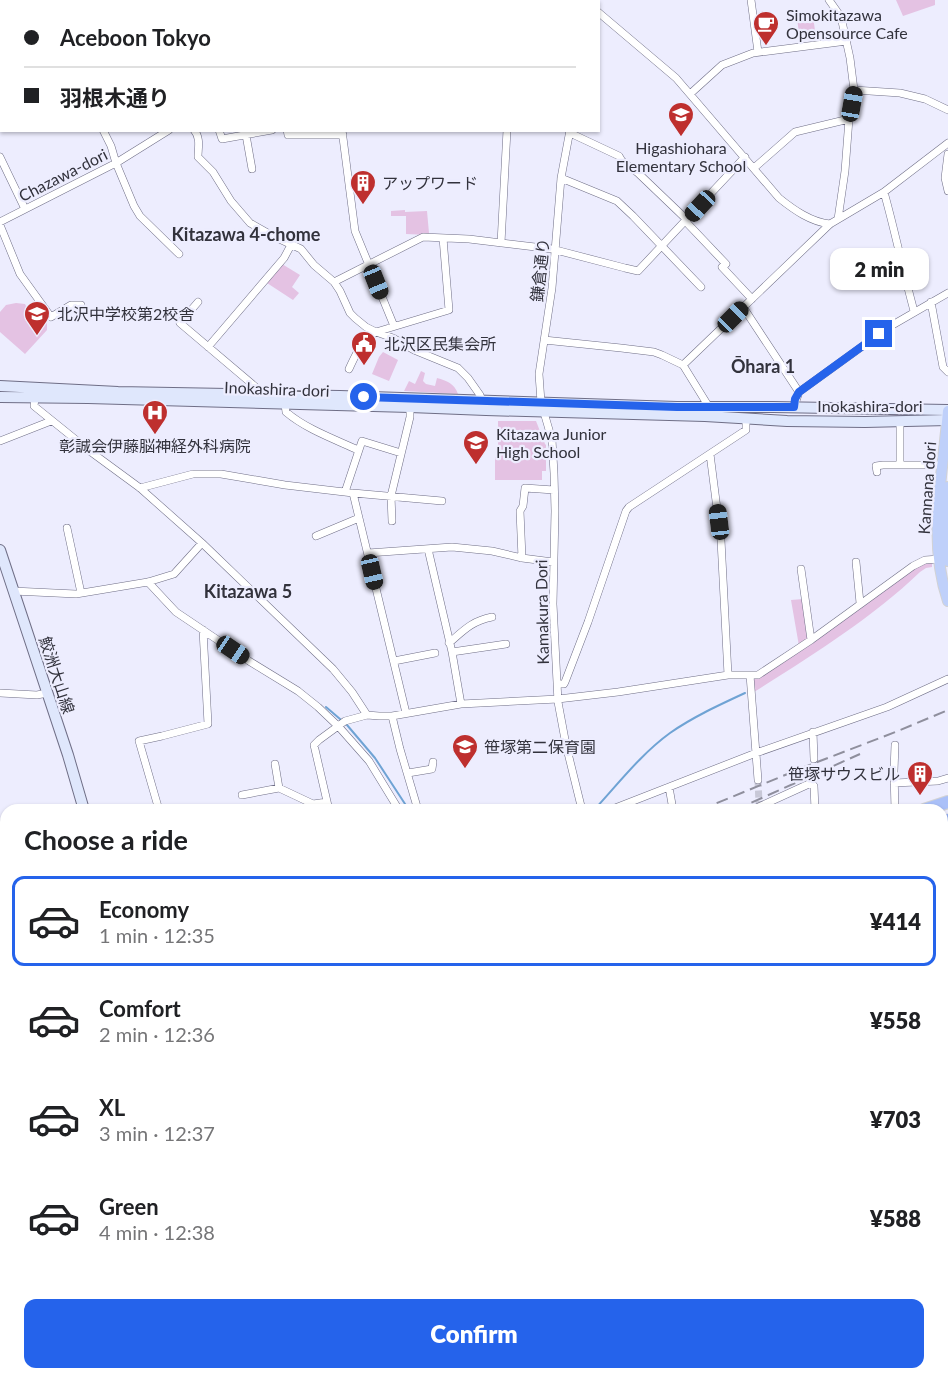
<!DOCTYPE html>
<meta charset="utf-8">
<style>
body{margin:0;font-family:Lato,"Noto Sans JP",sans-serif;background:#f6f6f6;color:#202124;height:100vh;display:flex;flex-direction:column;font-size:22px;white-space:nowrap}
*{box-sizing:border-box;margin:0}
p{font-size:20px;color:#757577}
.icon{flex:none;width:33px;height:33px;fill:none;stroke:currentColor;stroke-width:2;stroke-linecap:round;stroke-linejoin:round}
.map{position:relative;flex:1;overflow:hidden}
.sheet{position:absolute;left:0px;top:804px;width:948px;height:576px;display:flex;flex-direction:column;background:#fff;border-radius:18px 18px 0 0;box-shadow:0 2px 4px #0004}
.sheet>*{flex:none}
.hud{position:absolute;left:0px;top:0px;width:600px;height:132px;box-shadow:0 2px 4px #0004;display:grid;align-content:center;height:132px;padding:0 24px;background:#fff}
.end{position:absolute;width:27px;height:27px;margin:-14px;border:8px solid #2563eb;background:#fff;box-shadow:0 0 0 3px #fff}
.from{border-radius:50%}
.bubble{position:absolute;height:42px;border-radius:12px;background:#fff;box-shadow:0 2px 4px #0004;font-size:20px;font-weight:800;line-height:42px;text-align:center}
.car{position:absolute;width:18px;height:36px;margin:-18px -9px;border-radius:8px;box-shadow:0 0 4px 2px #0007;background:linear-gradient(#222 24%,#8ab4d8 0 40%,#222 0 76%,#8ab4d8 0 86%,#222 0)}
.hud b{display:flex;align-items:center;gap:21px;height:57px;font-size:22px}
.hud b+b{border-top:2px solid #e0e0e0}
.hud i{width:15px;height:15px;background:#202124}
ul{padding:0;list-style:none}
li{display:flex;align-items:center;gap:18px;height:90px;margin:0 12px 9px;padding:0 12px;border:3px solid transparent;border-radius:12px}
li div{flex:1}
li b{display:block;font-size:22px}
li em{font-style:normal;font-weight:800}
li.active{border-color:#2563eb}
li>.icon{width:54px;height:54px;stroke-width:1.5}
h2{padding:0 24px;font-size:27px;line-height:72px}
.primary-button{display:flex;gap:12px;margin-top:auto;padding:12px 24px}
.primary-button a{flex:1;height:69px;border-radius:12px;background:#2563eb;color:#fff;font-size:24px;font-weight:800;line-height:69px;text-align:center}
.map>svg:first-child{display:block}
</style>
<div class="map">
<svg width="948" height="1380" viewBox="0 0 948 1380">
<rect width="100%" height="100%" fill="#ededfe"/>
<path fill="#e4c2e3" d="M896,0H935V5L903,16Z
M813,16L816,38L800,41L797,18Z
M405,210V212L427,211L429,233L428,235L406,234V216H391V211Z
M282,264L300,275L292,287L299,293L293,300L267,283Z
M16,303L25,304L28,310L33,307L36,311L39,309L47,322V330L25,354L0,332V312L6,305Z
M383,352L398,360L389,381L372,374L379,357Z
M421,371L425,373L423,381L426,384L435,386L437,378C447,381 454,383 458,394L404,391L409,381L415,384Z
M498,421H536L545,444L546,445V471H542V480H495V457H498Z
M932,561V567L926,568L920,572C871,619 811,656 754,692L753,680L780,665L912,570L926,562Z
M803,599L810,638L799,646L791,600Z"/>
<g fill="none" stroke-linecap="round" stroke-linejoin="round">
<path stroke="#6fa3d4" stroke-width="2" d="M326,707L347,725L375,758L409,810
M594,810C618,784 641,754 670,733C693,717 719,705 745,693"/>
<path stroke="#c8c8d7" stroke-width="7" stroke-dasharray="7 3.5" stroke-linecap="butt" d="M758,780L759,803"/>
<defs>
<path id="minor" d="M37,0V2
M202,0V2
M328,0V2
M367,0V2
M391,0V2
M586,0L587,2
M751,0L758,52
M829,0L841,17L850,58L854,90L849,119L845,171L838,219
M513,2V0
M598,12L676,78L779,198C794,210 811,222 830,224
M0,23H2
M854,90L900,93L925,99L948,110
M690,94L722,65L753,53L847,41
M0,113L2,112
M103,130L111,146L116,163L134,206L140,216L179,254
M194,130C201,138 198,148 198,157L213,172L231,201L250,223L273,236L301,249L314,265L334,282L340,291L350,313L355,318L366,327L376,332L393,338L414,350L458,368L468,378L480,395L482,401
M219,130L222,139L272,130
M287,130L288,135H343
M342,130L355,231L394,326
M570,130L561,178L552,288L539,374L541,402L552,440L554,473L555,511L553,604L558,702L566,745L582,810
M570,133L619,156L622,161L638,173L684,217L688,224L726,264L722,267L752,299
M246,135L252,169
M948,154L945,178L948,191
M0,157L25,209
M754,168L795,132L849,119
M561,178L617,201L633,216L701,287
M884,192C895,231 903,271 914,311
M0,222L116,163L169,130
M0,225L20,274L51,317L71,305H81
M501,243L507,130
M334,282L423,237L469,239L552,249L625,268L638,271L745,157
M198,302L180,323L258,389V395
M931,302L943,367L948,372
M743,307L799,392
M544,340L621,348L654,352L662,355L683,365L709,407
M208,347L284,258L291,245
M683,365L830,224L884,192L948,143
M349,369C356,354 361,341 376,332L449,310L443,238
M35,398L34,406L91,452L140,488L202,543L333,669L352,692L367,715
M285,404L286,412C306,429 334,439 358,450
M794,407L799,392L889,327L948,293
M900,421V465
M0,441L51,421
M710,454L721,540L728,675
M877,472L876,466L883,465H942
M140,488L193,474H221L285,485L353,493L442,501
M345,492L362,441L401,453
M353,493L406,713
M392,521L391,496L410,417V407
M67,528L81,593
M316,536L359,518
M428,549L452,652L461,704
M368,553L452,547L492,551L522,558L553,562
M522,558L520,511L523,506L525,488L554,490
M856,562L860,603
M801,569L811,640
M148,582L176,612L249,661L298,691L318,707L339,727L369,761L399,810
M13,591L76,594L148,582L174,574L202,543
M449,643C464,630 472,621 492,617
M452,652L506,644
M394,661L435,653
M750,675L758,780
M557,684H564L565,682L588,622L626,511L629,507L746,430V418
M0,693L37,695L47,693
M392,716L400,749L418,810
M813,732L814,759
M895,745L894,771L895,810
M275,764L279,788
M408,773L432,769L433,762
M894,783L938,781L948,778
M669,787L673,810
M242,795L279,788L313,804L327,802
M159,810L139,741L162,736L208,724L203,630
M329,810L314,745L319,740L345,721L367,715L379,716H392L461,704L558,699L618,692L728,675H758L811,640L913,566L925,560L940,559
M610,810L756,753L887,707L948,679
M752,810L811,783L814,786L815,810
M942,906L948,905
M942,933L948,961
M0,955L6,972
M0,1004L6,1002
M0,1052L6,1068
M0,1123L6,1121
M942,1193L948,1203
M942,1218L948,1215
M184,1374V1380
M329,1374L330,1380
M548,1374L554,1380
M728,1374L729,1380
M839,1374L840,1380
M912,1374L913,1380
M254,1375V1380
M813,1375L824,1380
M449,1380L454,1374
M509,1380L514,1374
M642,1380L646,1374
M696,1380V1374"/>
<path id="tertiary" d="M485,1380L490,1374"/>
<path id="secondary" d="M0,386L118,392L340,396L677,407H773L948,410
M0,397L88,398L410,407L486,410L705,416L787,421L865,422L948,420
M0,550L68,755L84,810
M942,992L948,989
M206,1374L208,1380
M144,1380L156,1374"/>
<path id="primary" d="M948,411C943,474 927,540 948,601
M948,487L946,523L948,561"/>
<path id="trunk" d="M924,810L948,802
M942,833L948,831
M0,1176L6,1174
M0,1204L6,1202"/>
<path id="motorway" d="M942,823L948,821
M0,1194L6,1191"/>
</defs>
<use href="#minor" stroke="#6f6e86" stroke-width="8"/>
<use href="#tertiary" stroke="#6f6e86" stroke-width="10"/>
<use href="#secondary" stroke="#6f6e86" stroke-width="12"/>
<use href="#primary" stroke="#d2d2d4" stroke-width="12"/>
<use href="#trunk" stroke="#d2d2d4" stroke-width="14"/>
<use href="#motorway" stroke="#d2d2d4" stroke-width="15"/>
<use href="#minor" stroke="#fff" stroke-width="7"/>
<use href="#tertiary" stroke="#fff" stroke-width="9"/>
<use href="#secondary" stroke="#dfe7fc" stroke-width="10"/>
<use href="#primary" stroke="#bfd0fa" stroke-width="10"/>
<use href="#trunk" stroke="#aac0f8" stroke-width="12"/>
<use href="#motorway" stroke="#94b0f6" stroke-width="14"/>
<path stroke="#8f8f9d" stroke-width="2" stroke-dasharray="12 6" stroke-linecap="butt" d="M700,810L807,766L898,731L948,710
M735,810L860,754
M0,1129L6,1126
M0,1144L6,1141"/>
</g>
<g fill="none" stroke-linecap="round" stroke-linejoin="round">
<path stroke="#2563eb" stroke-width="8" d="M364,397L677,407H794L795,399L799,392L879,334"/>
</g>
<defs>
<symbol id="cafe-pin" viewBox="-11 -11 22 30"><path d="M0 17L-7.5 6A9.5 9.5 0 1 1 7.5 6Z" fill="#be2f2e" stroke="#ededfe"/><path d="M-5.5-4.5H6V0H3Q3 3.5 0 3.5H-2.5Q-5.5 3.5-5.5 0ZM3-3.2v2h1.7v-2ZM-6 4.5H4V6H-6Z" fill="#fff"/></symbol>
<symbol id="school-pin" viewBox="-11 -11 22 30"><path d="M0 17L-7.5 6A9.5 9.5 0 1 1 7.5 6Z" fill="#be2f2e" stroke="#ededfe"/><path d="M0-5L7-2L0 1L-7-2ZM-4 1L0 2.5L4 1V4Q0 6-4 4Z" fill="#fff"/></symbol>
<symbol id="building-pin" viewBox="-11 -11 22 30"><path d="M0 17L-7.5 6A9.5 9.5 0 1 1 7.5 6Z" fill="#be2f2e" stroke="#ededfe"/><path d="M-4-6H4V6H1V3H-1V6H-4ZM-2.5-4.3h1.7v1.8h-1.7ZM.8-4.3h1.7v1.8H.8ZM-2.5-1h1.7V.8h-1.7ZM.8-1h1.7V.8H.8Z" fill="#fff"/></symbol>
<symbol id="civic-pin" viewBox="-11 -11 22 30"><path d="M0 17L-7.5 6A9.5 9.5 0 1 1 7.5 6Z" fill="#be2f2e" stroke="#ededfe"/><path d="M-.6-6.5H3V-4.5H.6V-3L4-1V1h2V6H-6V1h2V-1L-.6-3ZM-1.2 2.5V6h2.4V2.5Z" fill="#fff"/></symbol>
<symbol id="hospital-pin" viewBox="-11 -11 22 30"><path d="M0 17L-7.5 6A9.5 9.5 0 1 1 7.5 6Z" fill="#be2f2e" stroke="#ededfe"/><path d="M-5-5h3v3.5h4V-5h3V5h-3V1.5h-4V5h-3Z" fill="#fff"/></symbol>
</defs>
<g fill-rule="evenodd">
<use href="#cafe-pin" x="751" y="9" width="30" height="40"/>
<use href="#school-pin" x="666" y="100" width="30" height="40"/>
<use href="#building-pin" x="348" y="168" width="30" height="40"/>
<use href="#school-pin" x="22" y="299" width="30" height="40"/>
<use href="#civic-pin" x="349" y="329" width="30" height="40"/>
<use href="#hospital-pin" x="140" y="398" width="30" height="40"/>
<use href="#school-pin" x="461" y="428" width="30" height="40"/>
<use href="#school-pin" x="450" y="732" width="30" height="40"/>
<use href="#building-pin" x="905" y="759" width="30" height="40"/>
</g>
<g text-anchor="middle" stroke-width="4.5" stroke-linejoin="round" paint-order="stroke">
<g font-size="16" fill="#32323c" stroke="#ededfe" text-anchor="start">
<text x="786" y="21">Simokitazawa<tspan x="786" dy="18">Opensource Cafe</tspan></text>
<text x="681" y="154" text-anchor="middle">Higashiohara<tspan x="681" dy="18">Elementary School</tspan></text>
<text x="382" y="189">アップワード</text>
<text x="57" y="320">北沢中学校第2校舎</text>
<text x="384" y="350">北沢区民集会所</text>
<text x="496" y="440">Kitazawa Junior<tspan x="496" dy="18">High School</tspan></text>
<text x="155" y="452" text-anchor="middle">彰誠会伊藤脳神経外科病院</text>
<text x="484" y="753">笹塚第二保育園</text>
<text x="900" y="780" text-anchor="end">笹塚サウスビル</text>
</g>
<g font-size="16" fill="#32323c" stroke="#ededfe">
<text transform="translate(63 175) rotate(-27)" y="6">Chazawa-dori</text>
<text transform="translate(540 270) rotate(-84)" y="6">鎌倉通り</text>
<text transform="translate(277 389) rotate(2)" y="6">Inokashira-dori</text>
<text x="870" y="412">Inokashira-dori</text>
<text transform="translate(927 488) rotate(-86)" y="6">Kannana dori</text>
<text transform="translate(542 612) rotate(-91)" y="6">Kamakura Dori</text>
<text transform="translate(57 675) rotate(72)" y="6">鮫洲大山線</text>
</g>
<g font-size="18" font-weight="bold" fill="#32323c" stroke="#ededfe">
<text x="246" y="241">Kitazawa 4-chome</text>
<text x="763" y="373">Ōhara 1</text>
<text x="248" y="598">Kitazawa 5</text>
</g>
</g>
</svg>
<i class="end from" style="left:364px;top:397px"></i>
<i class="end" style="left:879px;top:334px"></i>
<div class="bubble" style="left:830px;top:248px;width:99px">2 min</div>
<i class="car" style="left:852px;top:104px;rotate:10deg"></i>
<i class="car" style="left:700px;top:206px;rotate:223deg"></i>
<i class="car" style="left:376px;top:282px;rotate:158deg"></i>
<i class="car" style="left:733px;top:317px;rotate:45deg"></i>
<i class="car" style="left:719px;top:522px;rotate:353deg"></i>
<i class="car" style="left:372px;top:572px;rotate:167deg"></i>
<i class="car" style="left:233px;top:650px;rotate:124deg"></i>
<div class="hud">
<b><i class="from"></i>Aceboon Tokyo</b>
<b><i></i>羽根木通り</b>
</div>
<section class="sheet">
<h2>Choose a ride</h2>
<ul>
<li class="active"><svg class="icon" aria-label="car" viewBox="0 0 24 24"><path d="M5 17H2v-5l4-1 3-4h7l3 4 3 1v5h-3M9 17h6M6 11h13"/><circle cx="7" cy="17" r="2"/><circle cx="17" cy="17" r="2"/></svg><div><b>Economy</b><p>1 min · 12:35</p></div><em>¥414</em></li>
<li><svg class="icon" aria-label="car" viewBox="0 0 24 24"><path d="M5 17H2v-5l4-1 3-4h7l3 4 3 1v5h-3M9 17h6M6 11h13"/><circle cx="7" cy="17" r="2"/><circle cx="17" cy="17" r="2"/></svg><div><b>Comfort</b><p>2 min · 12:36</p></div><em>¥558</em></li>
<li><svg class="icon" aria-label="car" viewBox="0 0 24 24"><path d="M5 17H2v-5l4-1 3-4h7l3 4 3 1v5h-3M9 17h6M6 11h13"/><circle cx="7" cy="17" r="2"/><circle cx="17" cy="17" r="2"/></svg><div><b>XL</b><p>3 min · 12:37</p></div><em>¥703</em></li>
<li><svg class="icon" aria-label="car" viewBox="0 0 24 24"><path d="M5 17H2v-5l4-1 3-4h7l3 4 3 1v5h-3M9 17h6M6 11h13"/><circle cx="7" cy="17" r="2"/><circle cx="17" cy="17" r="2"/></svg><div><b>Green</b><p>4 min · 12:38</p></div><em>¥588</em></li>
</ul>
<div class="primary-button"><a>Confirm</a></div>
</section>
</div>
